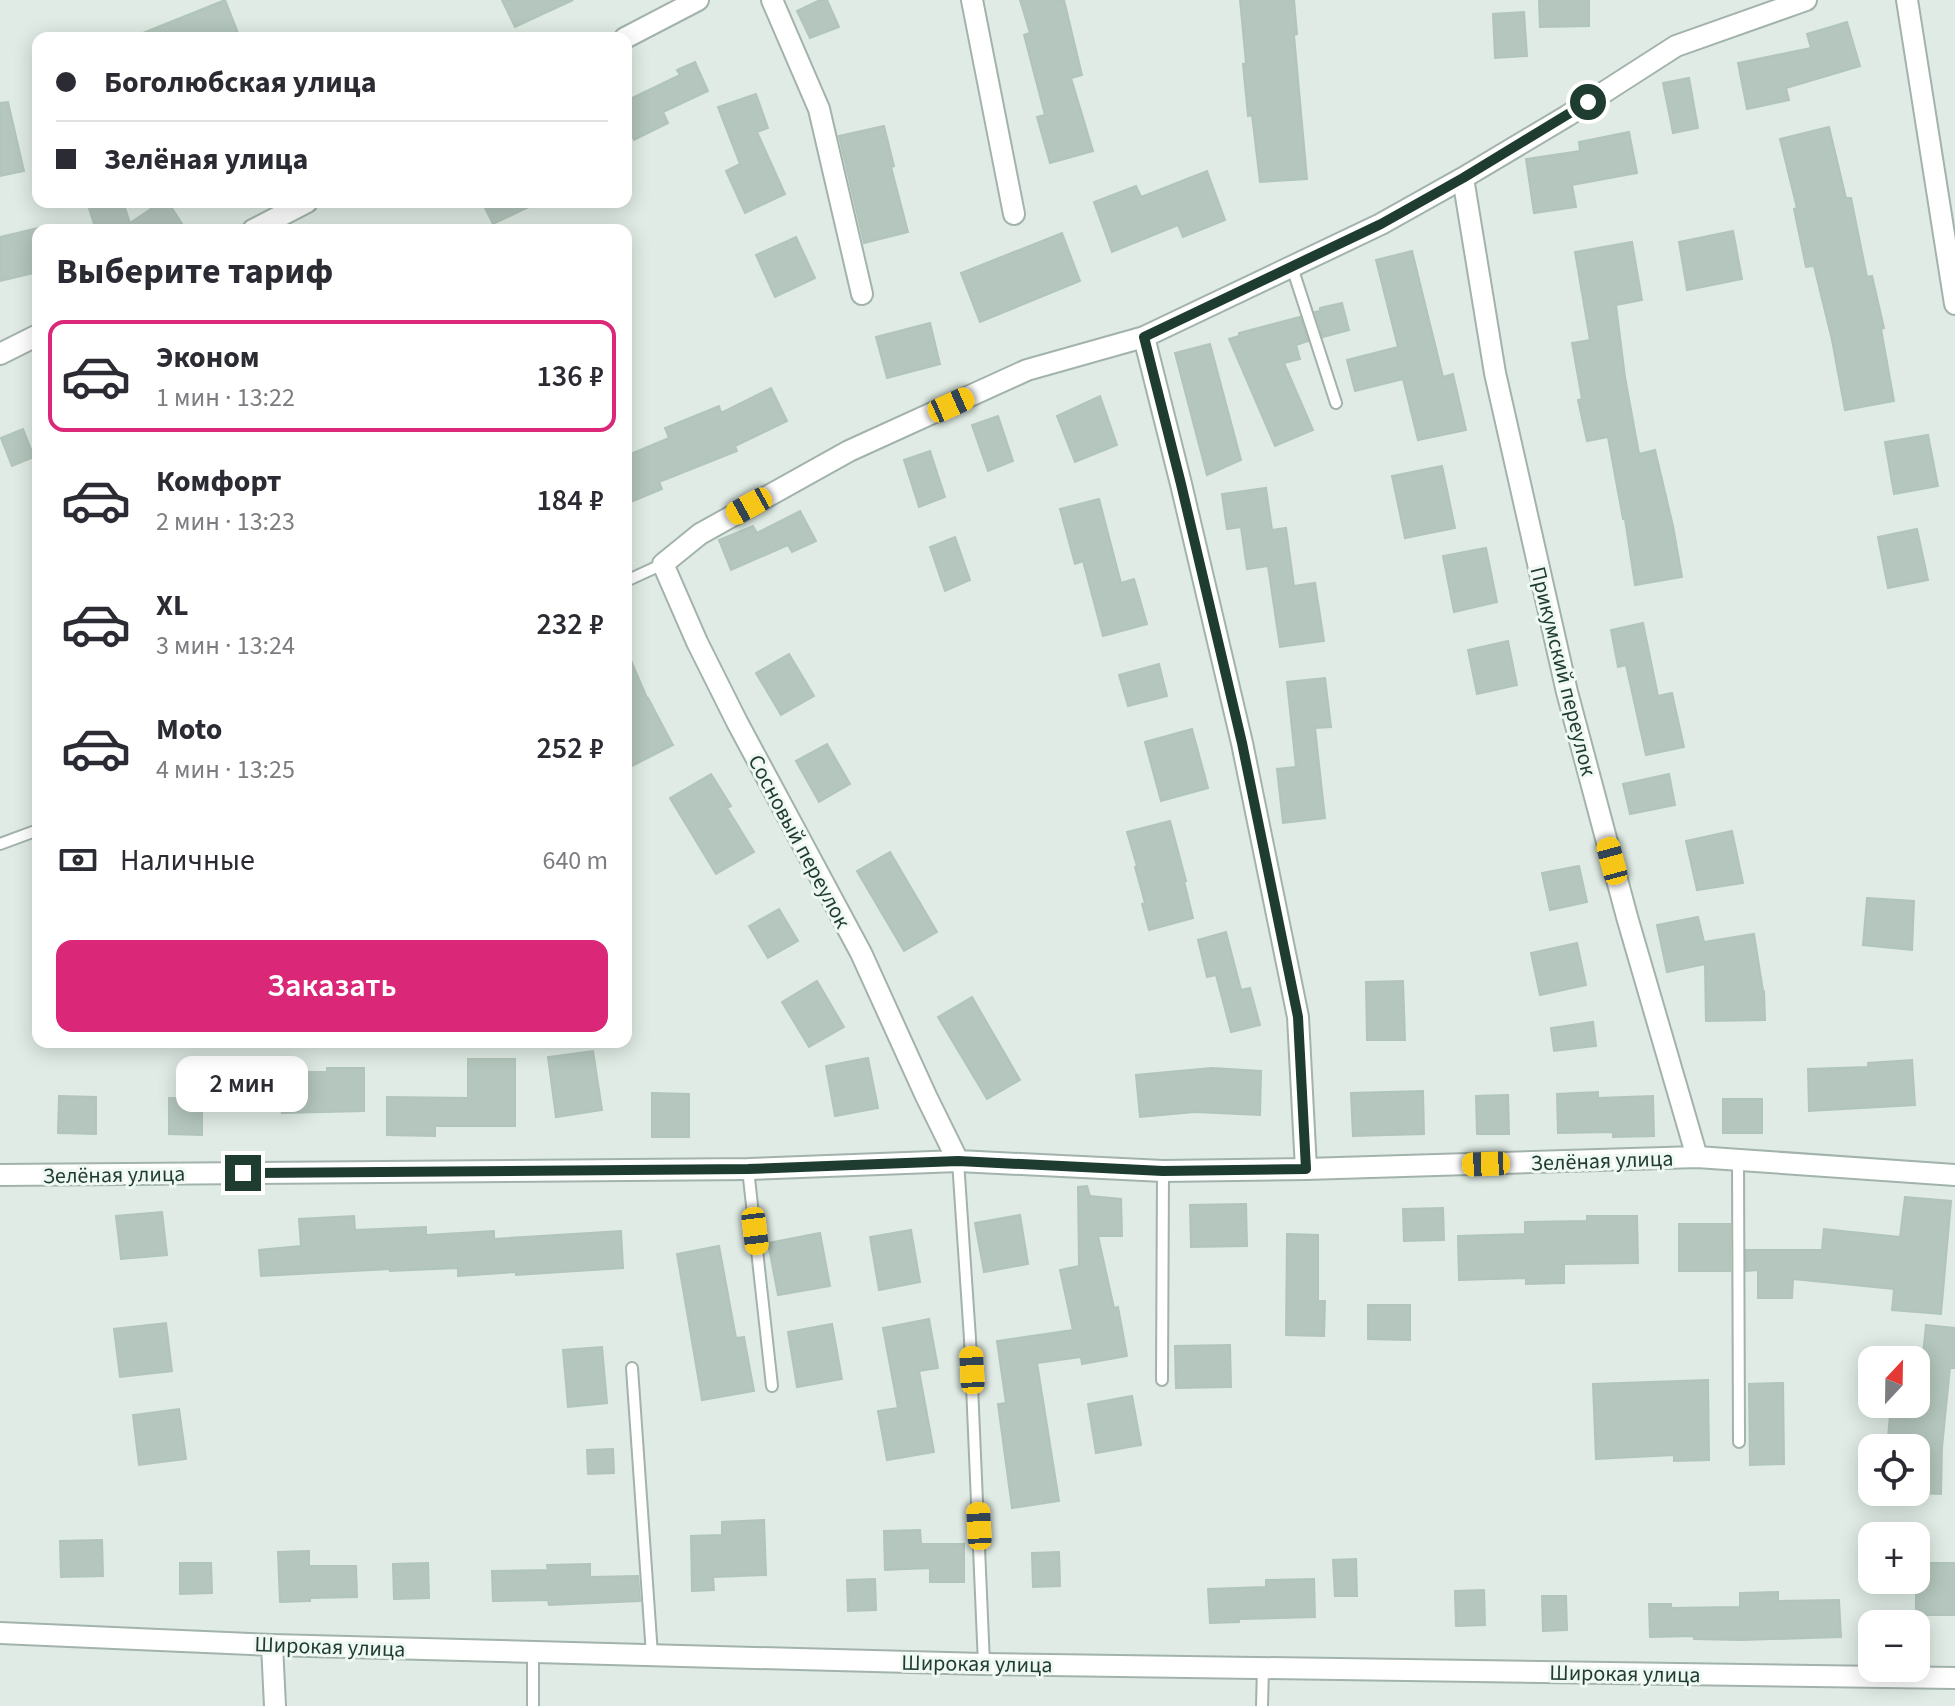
<!DOCTYPE html>
<html lang="ru">
<meta charset="utf-8">
<style>
body{margin:0;font-family:"Source Sans 3",sans-serif;background:#f7f7f7;color:#2b2b33;height:100vh;display:flex;flex-direction:column;font-size:30px;white-space:nowrap}
*{box-sizing:border-box;margin:0}
p{font-size:26px;color:#7c7c81}
.icon{flex:none;width:44px;height:44px;fill:none;stroke:currentColor;stroke-width:2;stroke-linecap:round;stroke-linejoin:round}
.map{position:relative;flex:1;overflow:hidden}
.panel{position:absolute;left:32px;top:224px;width:600px;height:824px;display:flex;flex-direction:column;background:#fff;border-radius:16px;box-shadow:0 4px 20px #0003}
.panel>*{flex:none}
.guide{position:absolute;left:32px;top:32px;width:600px;height:176px;border-radius:16px;box-shadow:0 4px 20px #0003;display:grid;align-content:center;height:176px;padding:0 24px;background:#fff}
.needle{width:52px;rotate:22deg}
.buttons{position:absolute;left:1858px;top:1346px;display:grid;gap:16px}
.buttons a{display:grid;place-items:center;width:72px;height:72px;border-radius:16px;background:#fff;box-shadow:0 4px 20px #0003;font-size:40px}
.end{position:absolute;width:36px;height:36px;margin:-18px;border:10px solid #1f3c31;background:#fff;box-shadow:0 0 0 4px #fff}
.from{border-radius:50%}
.bubble{position:absolute;height:56px;border-radius:16px;background:#fff;box-shadow:0 4px 20px #0003;font-size:26px;font-weight:600;line-height:56px;text-align:center}
.car{position:absolute;width:24px;height:48px;margin:-24px -12px;border-radius:10px;box-shadow:0 0 6px 2px #0007;background:linear-gradient(#f5c518 24%,#345 0 40%,#f5c518 0 76%,#345 0 86%,#f5c518 0)}
.guide b{display:flex;align-items:center;gap:28px;height:76px;font-size:30px}
.guide b+b{border-top:2px solid #e1e1e2}
.guide i{width:20px;height:20px;background:#2b2b33}
ul{padding:0;list-style:none}
li{display:flex;align-items:center;gap:24px;height:112px;margin:0 16px 12px;padding:0 8px;border:4px solid transparent;border-radius:16px}
li div{flex:1}
li b{display:block;font-size:30px}
li em{font-style:normal;font-weight:600}
li.current{border-color:#db2777}
li>.icon{width:72px;height:72px;stroke-width:1.5}
h2{padding:0 24px;font-size:36px;line-height:96px}
.pay{display:flex;align-items:center;gap:20px;height:88px;padding:0 24px;font-size:30px}
.pay p{margin-inline-start:auto}
.cta{display:flex;gap:16px;margin-top:auto;padding:16px 24px}
.cta a{flex:1;height:92px;border-radius:16px;background:#db2777;color:#fff;font-size:32px;font-weight:600;line-height:92px;text-align:center}
.map>svg:first-child{display:block}
</style>
<div class="map">
<svg width="1955" height="1706" viewBox="0 0 1955 1706">
<rect width="100%" height="100%" fill="#dfebe4"/>
<path fill="#b4c6bd" stroke="#b1c5ba" stroke-width="2" d="M225,0L240,38H133V37Z
M502,0H573L515,27Z
M820,0H827L839,27L810,38L797,11Z
M1020,0H1064L1082,75L1071,78L1093,151L1050,163L1037,117L1045,115L1024,35L1030,33Z
M1240,0H1294L1297,34L1294,35L1307,179L1260,182L1252,115L1248,116L1243,64L1246,63Z
M1539,0H1589V26L1540,27Z
M1524,12L1527,56L1495,58L1493,14Z
M1847,22L1860,66L1786,88L1789,100L1747,109L1738,63L1811,48L1807,34Z
M695,62L708,91L663,112L668,123L634,140L626,123V101L680,75L677,70Z
M1689,78L1698,128L1673,133L1663,83Z
M756,94L768,128L757,132L785,194L745,213L726,171L740,164L718,107Z
M8,102L24,171L0,176V103Z
M884,126L894,166L891,167L908,232L864,243L839,136Z
M1829,127L1846,198H1851L1867,277L1872,276L1884,328L1881,329L1894,401L1845,410L1832,340L1814,266L1806,267L1794,209L1797,208L1780,139Z
M1629,132L1637,173L1572,185L1576,207L1534,213L1526,159L1580,151L1579,142Z
M1207,171L1225,220L1183,237L1178,225L1112,252L1094,202L1136,186L1141,197Z
M87,202H123L130,223L161,202H168L186,230H96Z
M482,202H539L493,224Z
M38,228V272L0,281V237Z
M1733,231L1742,279L1687,290L1679,242Z
M1062,233L1080,281L980,322L961,273Z
M796,237L815,278L775,297L756,255Z
M1632,242L1642,300L1616,305L1625,377L1639,454L1655,450L1673,526L1682,577L1635,585L1625,519H1623L1608,437L1587,441L1578,400L1582,399L1572,343L1590,340L1575,252Z
M1412,251L1443,377L1453,374L1466,430L1418,440L1403,379L1355,391L1347,360L1398,347L1376,260Z
M1342,303L1349,330L1323,337L1315,312L1320,311V308Z
M1300,317L1308,341L1296,345L1300,359L1284,363L1313,430L1275,446L1229,339L1239,336V333Z
M930,323L940,364L887,378L876,337Z
M1210,344L1241,460L1207,475L1175,353Z
M771,388L787,421L735,446L737,451L659,482L662,489L626,504V456L669,438L665,428L719,406L721,413Z
M1100,396L1117,445L1075,462L1057,416Z
M998,416L1013,461L988,471L972,425Z
M23,429L34,457L12,466L1,438Z
M1928,435L1938,486L1894,494L1885,442Z
M930,451L945,497L919,507L904,460Z
M1442,466L1455,528L1405,538L1392,476Z
M1266,488L1272,530L1286,528L1294,586L1315,583L1324,641L1280,647L1268,566L1247,569L1241,527L1227,529L1222,494Z
M1099,499L1121,583L1134,579L1147,624L1103,636L1083,561L1075,564L1060,509Z
M800,511L816,541L792,552L788,545L731,570L719,540L753,526L757,533Z
M1917,529L1928,580L1888,588L1878,537Z
M955,537L970,580L945,591L930,547Z
M1486,548L1497,602L1454,612L1443,556Z
M1643,623L1658,696L1672,693L1684,747L1646,755L1626,665L1618,667L1611,630Z
M1508,641L1517,685L1477,694L1468,650Z
M626,649L647,698H648L673,745L626,769Z
M789,654L814,696L781,715L756,673Z
M1159,664L1167,696L1128,706L1119,675Z
M1325,678L1331,727L1315,728L1325,818L1283,823L1277,769L1296,767L1287,682Z
M1192,729L1208,788L1161,801L1145,742Z
M827,744L850,784L819,802L796,761Z
M711,774L731,806L727,808L754,852L716,874L670,798Z
M1669,774L1675,805L1630,814L1623,784Z
M1170,821L1186,881H1184L1193,918L1149,930L1142,904L1145,903L1135,867L1137,866L1127,832Z
M1732,831L1743,883L1697,890L1686,841Z
M890,852L937,932L904,951L857,871Z
M1579,866L1587,902L1550,910L1542,873Z
M1867,898L1914,901L1912,950L1863,945Z
M779,909L798,941L768,958L749,926Z
M1698,917L1704,942L1754,934L1763,991H1764L1765,1020L1706,1021L1705,964L1667,972L1657,925Z
M1226,932L1241,990L1250,988L1260,1025L1231,1032L1216,975L1207,977L1198,940Z
M1577,943L1586,985L1540,995L1531,953Z
M817,981L844,1027L809,1047L782,1002Z
M1403,981L1405,1040H1367L1366,982Z
M972,997L1020,1080L987,1099L938,1017Z
M1593,1022L1596,1046L1554,1051L1551,1028Z
M593,1051L602,1110L556,1117L548,1057Z
M868,1058L878,1108L835,1116L826,1066Z
M468,1059H515V1126H435V1136L387,1135V1097L468,1098Z
M1912,1060L1915,1105L1809,1111L1808,1069L1868,1067V1063Z
M327,1068H364V1111L282,1113V1072H327Z
M1212,1068L1261,1071L1260,1115L1195,1112L1140,1117L1136,1075Z
M1423,1091L1424,1134L1353,1136L1351,1093Z
M1598,1092V1098L1653,1096L1654,1136L1613,1137V1132L1558,1133L1557,1094Z
M652,1093L689,1094V1137H652Z
M1508,1095L1509,1134H1477L1476,1096Z
M59,1096L96,1097V1134L58,1133Z
M169,1098L202,1099V1135L169,1134Z
M1723,1099H1762V1133H1723Z
M1087,1186L1090,1196L1121,1199L1122,1236H1098L1114,1308L1118,1307L1127,1356L1082,1364L1081,1357L1037,1363L1059,1501L1012,1508L998,1404L1006,1403L997,1341L1073,1330L1060,1270L1079,1266L1078,1187Z
M1905,1197L1951,1201L1941,1314L1892,1310L1894,1289L1793,1279L1792,1298H1758V1270L1746,1271V1250H1822L1824,1229L1900,1237Z
M1246,1204L1247,1246L1191,1247L1190,1205Z
M1443,1208L1444,1240L1404,1241L1403,1209Z
M162,1212L167,1255L121,1259L116,1216Z
M1020,1215L1028,1264L984,1272L975,1223Z
M354,1216L355,1230L426,1227V1235L494,1231V1239L621,1231L623,1268L516,1275V1272L458,1276V1268L390,1271V1269L261,1276L259,1250L301,1246L299,1219Z
M1587,1216H1637L1638,1263L1564,1264V1283L1526,1284V1278L1459,1280L1458,1236L1525,1234V1222L1587,1221Z
M1679,1224H1730V1271H1679Z
M911,1230L920,1282L879,1290L870,1237Z
M820,1233L830,1286L778,1295L768,1243Z
M1287,1234L1318,1235V1301H1325L1324,1336L1286,1335Z
M719,1246L736,1338L744,1337L754,1391L702,1400L677,1254Z
M1368,1305H1410V1340L1368,1339Z
M929,1319L938,1368L919,1371L934,1452L887,1460L878,1411L898,1408L883,1328Z
M166,1323L172,1371L120,1377L114,1329Z
M832,1324L842,1379L797,1387L788,1332Z
M1926,1325L1955,1328V1368H1950L1942,1447L1941,1494L1916,1493V1440L1888,1437L1891,1404H1916V1395H1919Z
M1230,1345L1231,1387L1176,1388L1175,1346Z
M602,1347L607,1403L568,1407L563,1350Z
M1708,1380L1709,1460L1674,1461V1455L1596,1459L1593,1384Z
M1783,1383L1784,1464L1750,1465L1749,1384Z
M1132,1396L1141,1445L1096,1453L1088,1404Z
M179,1409L186,1459L139,1465L133,1415Z
M613,1449L614,1473L588,1474L587,1450Z
M764,1520L766,1575L713,1577L714,1590L692,1591L691,1536L722,1535V1522Z
M920,1530L921,1544H964V1582H930V1568L885,1570L884,1531Z
M102,1540L103,1576L61,1577L60,1541Z
M309,1551V1566H356L357,1597L310,1598V1601L280,1602L278,1552Z
M1059,1552L1060,1586L1033,1587L1032,1553Z
M1356,1559L1357,1596H1335L1333,1560Z
M180,1563H211L212,1593L180,1594Z
M428,1563L429,1598L394,1599L393,1564Z
M1916,1563H1955V1615H1916Z
M590,1564V1577L638,1576L640,1601L549,1605L548,1600L493,1601L492,1571L548,1570L547,1565Z
M875,1579L876,1610L848,1611L847,1580Z
M1314,1579L1315,1617L1239,1619V1622L1210,1623L1208,1589L1266,1587V1580Z
M1484,1590L1485,1625L1456,1626L1455,1591Z
M1778,1592V1601L1839,1600L1841,1637L1741,1640L1694,1639V1636L1650,1637L1649,1604H1671V1608L1740,1607V1593Z
M1542,1596H1566L1567,1630L1543,1631Z"/>
<g fill="none" stroke-linecap="round" stroke-linejoin="round">
<defs>
<path id="service" d="M1292,267L1336,403
M626,581L663,564
M0,844L38,830
M1738,1160L1739,1442
M958,1161L970,1339L984,1664
M748,1169L772,1386
M632,1368L652,1655
M1162,1380L1163,1171
M533,1652V1706
M1262,1706L1263,1667"/>
<path id="minor" d="M772,0L819,109L862,294
M972,0L1014,214
M1907,0L1955,304
M625,38L698,0
M1463,178L1495,373L1567,692L1627,917L1697,1157
M253,230L307,202
M1144,337L1181,484L1242,743L1298,1017L1306,1169
M0,354L38,335
M958,1161L926,1096L861,953L737,722L697,642L663,564L700,534L849,451L1027,370L1144,337L1381,224L1463,178L1567,116L1676,46L1806,0
M0,1175L748,1169L958,1161L1163,1171L1306,1169L1697,1157L1955,1175
M0,1633L272,1645L984,1664L1955,1678
M272,1645L275,1706"/>
</defs>
<use href="#service" stroke="#a2b3ab" stroke-width="14"/>
<use href="#minor" stroke="#a2b3ab" stroke-width="24"/>
<use href="#service" stroke="#fff" stroke-width="10"/>
<use href="#minor" stroke="#fff" stroke-width="20"/>
</g>
<g fill="none" stroke-linecap="round" stroke-linejoin="round">
<path stroke="#1f3c31" stroke-width="10" d="M243,1173L748,1169L958,1161L1163,1171L1306,1169L1298,1017L1242,743L1181,484L1144,337L1381,224L1463,178L1588,102"/>
</g>
<g text-anchor="middle" stroke-width="6" stroke-linejoin="round" paint-order="stroke">
<g font-size="22" fill="#1f3c31" stroke="#eff8f3">
<text transform="translate(1564 671) rotate(76)" y="8">Прикумский переулок</text>
<text transform="translate(800 841) rotate(62)" y="8">Сосновый переулок</text>
<text transform="translate(1602 1160) rotate(-2)" y="8">Зелёная улица</text>
<text transform="translate(114 1174) rotate(-1)" y="8">Зелёная улица</text>
<text transform="translate(330 1646) rotate(2)" y="8">Широкая улица</text>
<text transform="translate(977 1663) rotate(1)" y="8">Широкая улица</text>
<text transform="translate(1625 1673) rotate(1)" y="8">Широкая улица</text>
</g>
</g>
</svg>
<div class="buttons">
<a><svg class="needle" viewBox="-14 -14 28 28"><path d="M0-13l5 13h-10z" fill="#e53935"/><path d="M0 13l5-13h-10z" fill="#7c7c81"/></svg></a>
<a><svg class="icon" aria-label="locate" viewBox="0 0 24 24"><circle cx="12" cy="12" r="6"/><path d="M12 2v4M12 18v4M2 12h4M18 12h4"/></svg></a>
<a>+</a>
<a>−</a>
</div>
<i class="end from" style="left:1588px;top:102px"></i>
<i class="end" style="left:243px;top:1173px"></i>
<div class="bubble" style="left:176px;top:1056px;width:132px">2 мин</div>
<i class="car" style="left:951px;top:405px;rotate:66deg"></i>
<i class="car" style="left:749px;top:506px;rotate:241deg"></i>
<i class="car" style="left:1612px;top:861px;rotate:345deg"></i>
<i class="car" style="left:1486px;top:1164px;rotate:268deg"></i>
<i class="car" style="left:755px;top:1231px;rotate:173deg"></i>
<i class="car" style="left:972px;top:1370px;rotate:357deg"></i>
<i class="car" style="left:979px;top:1526px;rotate:357deg"></i>
<div class="guide">
<b><i class="from"></i>Боголюбская улица</b>
<b><i></i>Зелёная улица</b>
</div>
<section class="panel">
<h2>Выберите тариф</h2>
<ul>
<li class="current"><svg class="icon" aria-label="car" viewBox="0 0 24 24"><path d="M5 17H2v-5l4-1 3-4h7l3 4 3 1v5h-3M9 17h6M6 11h13"/><circle cx="7" cy="17" r="2"/><circle cx="17" cy="17" r="2"/></svg><div><b>Эконом</b><p>1 мин · 13:22</p></div><em>136 ₽</em></li>
<li><svg class="icon" aria-label="car" viewBox="0 0 24 24"><path d="M5 17H2v-5l4-1 3-4h7l3 4 3 1v5h-3M9 17h6M6 11h13"/><circle cx="7" cy="17" r="2"/><circle cx="17" cy="17" r="2"/></svg><div><b>Комфорт</b><p>2 мин · 13:23</p></div><em>184 ₽</em></li>
<li><svg class="icon" aria-label="car" viewBox="0 0 24 24"><path d="M5 17H2v-5l4-1 3-4h7l3 4 3 1v5h-3M9 17h6M6 11h13"/><circle cx="7" cy="17" r="2"/><circle cx="17" cy="17" r="2"/></svg><div><b>XL</b><p>3 мин · 13:24</p></div><em>232 ₽</em></li>
<li><svg class="icon" aria-label="car" viewBox="0 0 24 24"><path d="M5 17H2v-5l4-1 3-4h7l3 4 3 1v5h-3M9 17h6M6 11h13"/><circle cx="7" cy="17" r="2"/><circle cx="17" cy="17" r="2"/></svg><div><b>Moto</b><p>4 мин · 13:25</p></div><em>252 ₽</em></li>
</ul>
<div class="pay"><svg class="icon" aria-label="cash" viewBox="0 0 24 24"><path d="M3 7h18v10H3z"/><circle cx="12" cy="12" r="2"/></svg>Наличные<p>640 m</p></div>
<div class="cta"><a>Заказать</a></div>
</section>
</div>
